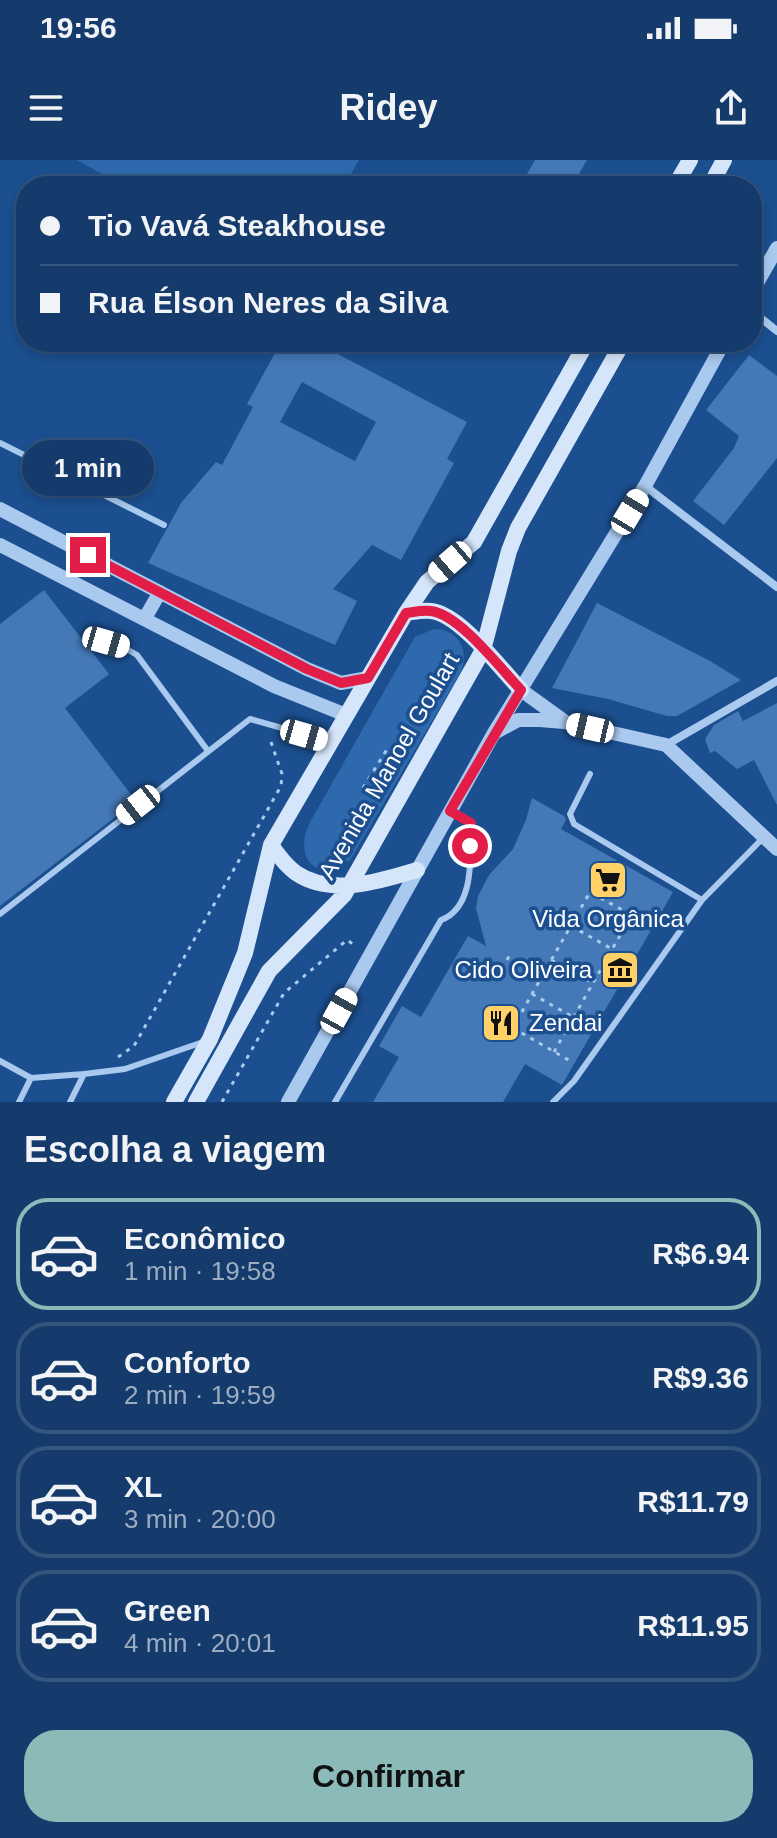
<!DOCTYPE html>
<html lang="pt">
<meta charset="utf-8">
<style>
body{margin:0;font-family:Arial,sans-serif;background:#214673;color:#f1f3f6;height:100vh;display:flex;flex-direction:column;font-size:30px;white-space:nowrap}
*{box-sizing:border-box;margin:0}
p{font-size:26px;color:#9dadc1}
.icon{flex:none;width:44px;height:44px;fill:none;stroke:currentColor;stroke-width:2;stroke-linecap:round;stroke-linejoin:round}
.map{position:relative;height:942px;overflow:hidden}
.sheet{display:flex;flex-direction:column;background:#143b6b;flex:1}
.sheet>*{flex:none}
.hud{position:absolute;left:16px;top:16px;width:746px;height:176px;border-radius:32px;box-shadow:0 4px 12px #0003,0 0 0 2px #33557e;display:grid;align-content:center;height:176px;padding:0 24px;background:#143b6b}
.end{position:absolute;width:36px;height:36px;margin:-18px;border:10px solid #e11d48;background:#fff;box-shadow:0 0 0 4px #fff}
.from{border-radius:50%}
.bubble{position:absolute;height:56px;border-radius:28px;background:#143b6b;box-shadow:0 4px 12px #0003,0 0 0 2px #33557e;font-size:26px;font-weight:600;line-height:56px;text-align:center}
.car{position:absolute;width:24px;height:48px;margin:-24px -12px;border-radius:10px;box-shadow:0 0 6px 2px #0007;background:linear-gradient(#fff 24%,#345 0 40%,#fff 0 76%,#345 0 86%,#fff 0)}
.hud b{display:flex;align-items:center;gap:28px;height:76px;font-size:30px}
.hud b+b{border-top:2px solid #33557e}
.hud i{width:20px;height:20px;background:#f1f3f6}
ul{padding:0;list-style:none}
li{display:flex;align-items:center;gap:24px;height:112px;margin:0 16px 12px;padding:0 8px;border:4px solid #33557e;border-radius:32px}
li div{flex:1}
li b{display:block;font-size:30px}
li em{font-style:normal;font-weight:600}
li.on{border-color:#8bbbb9}
li>.icon{width:72px;height:72px;stroke-width:1.5}
h2{padding:0 24px;font-size:36px;line-height:96px}
.cta{display:flex;gap:16px;margin-top:auto;padding:16px 24px}
.cta a{flex:1;height:92px;border-radius:32px;background:#8bbbb9;color:#111;font-size:32px;font-weight:600;line-height:92px;text-align:center}
.status{display:flex;justify-content:space-between;align-items:center;height:56px;padding:0 40px;background:#143b6b;direction:ltr}
.status svg{height:22px;fill:currentColor}
header{display:flex;justify-content:space-between;align-items:center;height:104px;padding:0 24px;background:#143b6b;font-size:36px;font-weight:600}
.map>svg:first-child{display:block}
</style>
<div class="status"><b>19:56</b><svg viewBox="0 0 49 12"><path d="M0 12V9h3v3zM5 12V6h3v6zM10 12V3h3v9zM15 12V0h3v12zM26 1h20v11H26zM47 4h2v5h-2z"/></svg></div>
<header><svg class="icon" aria-label="menu" viewBox="0 0 24 24"><path d="M4 6h16M4 12h16M4 18h16"/></svg>Ridey<svg class="icon" aria-label="share" viewBox="0 0 24 24"><path d="M12 15V3M7 8l5-5 5 5M5 13v7h14v-7"/></svg></header>
<div class="map">
<svg width="777" height="942" viewBox="0 0 777 942">
<rect width="100%" height="100%" fill="#1b4f8f"/>
<path fill="#2e69ad" d="M77,0H359L344,26H124Z
M434,469C458,469 470,490 461,512L351,699C318,727 292,697 310,662L415,477Z"/>
<path fill="#4478b7" fill-rule="evenodd" d="M535,0H587L572,26H520Z
M281,182H315L467,262L447,299L454,303L401,400L372,385L333,429L357,441L335,485L148,403L181,343L216,302L222,305L253,247L247,244ZM302,222L376,262L355,301L280,262Z
M749,195L777,216V298L724,365L693,341L734,288L739,276L706,250Z
M44,430L109,514L65,548L136,641L0,746V464Z
M597,443L710,501L741,520L677,556H667L608,539L552,528Z
M777,543V645L754,600L737,609L715,591L710,593L705,579L714,565L738,551L743,561Z
M532,638L564,656L566,660L561,669L673,732L562,925L525,904L503,942H373L399,897L379,886L402,846L421,857L468,776L486,786L476,748L478,736L489,715L513,689L526,660Z"/>
<g fill="none" stroke-linecap="round" stroke-linejoin="round">
<path stroke="#a9c9ee" stroke-width="3" stroke-dasharray="4 6" stroke-linecap="butt" d="M363,628L389,586
M571,766L612,789
M507,800L511,793
M551,800L593,823
M532,834L573,857
M513,868L572,902
M507,878L590,732L653,767
M554,892L631,756
M118,897L134,886L281,626L282,614L271,582
M222,942L284,833L347,780L357,787"/>
<path stroke="#a9c9ee" stroke-width="6" d="M0,283L164,365
M106,482L125,488L137,495L208,591
M590,614L570,654L574,664L702,740
M0,754L250,559L328,581
M0,901L31,918L84,914L125,909L203,882
M19,942L31,918
M70,942L84,914
M335,942L441,760C476,747 470,693 471,663L450,651
M553,942L574,921L702,740L764,677"/>
<path stroke="#a9c9ee" stroke-width="8" d="M752,151L777,171
M645,326L777,427
M666,585L777,521"/>
<path stroke="#a9c9ee" stroke-width="14" d="M752,132L777,88
M0,349L307,509L341,523L368,518
M0,385L274,526L346,555
M145,458L160,432
M521,530L564,561
M494,573L518,560H540L564,562L666,585L777,689
M288,942L494,573L645,326L724,182"/>
<path stroke="#d6e6fa" stroke-width="16" d="M675,26L690,0
M710,26L724,0
M406,453C414,452 423,450 431,451C460,454 501,509 521,530
M271,685C278,695 286,706 296,713C331,737 381,721 417,710
M174,942L210,879L245,793L271,685L406,453L427,422L474,382L587,182
M196,942L269,811L344,735L483,490L509,391L518,368L623,182"/>
</g>
<g fill="none" stroke-linecap="round" stroke-linejoin="round">
<path stroke="#e11d48" stroke-width="10" d="M88,395L307,509L341,523L368,518L406,453C414,452 423,450 431,451C459,454 501,509 521,530L450,651L471,663L470,686"/>
</g>
<defs>
<symbol id="supermarket-square" viewBox="-11 -11 22 22"><rect x="-9" y="-9" width="18" height="18" rx="4" fill="#ffd166" stroke="#1b4f8f"/><path d="M-6-5.5h2.5l.6 2H6L4.5 2H-2.5L-4.4-4H-6ZM-1.5 3.2a1.3 1.3 0 1 0 .1 0ZM3 3.2a1.3 1.3 0 1 0 .1 0Z" fill="#111"/></symbol>
<symbol id="museum-square" viewBox="-11 -11 22 22"><rect x="-9" y="-9" width="18" height="18" rx="4" fill="#ffd166" stroke="#1b4f8f"/><path d="M0-6L6-3V-2H-6V-3ZM-5-1h2V3h-2ZM-1-1h2V3h-2ZM3-1h2V3H3ZM-6 4H6V6H-6Z" fill="#111"/></symbol>
<symbol id="restaurant-square" viewBox="-11 -11 22 22"><rect x="-9" y="-9" width="18" height="18" rx="4" fill="#ffd166" stroke="#1b4f8f"/><path d="M-5-6h1v4h1v-4h1v4h1v-4h1v5L-1.5 .5V6h-2V.5L-5-1ZM5-6V6H3V1.5H1.5Q1.5-4 5-6Z" fill="#111"/></symbol>
</defs>
<g fill-rule="evenodd">
<use href="#supermarket-square" x="586" y="698" width="44" height="44"/>
<use href="#museum-square" x="598" y="788" width="44" height="44"/>
<use href="#restaurant-square" x="479" y="841" width="44" height="44"/>
</g>
<g text-anchor="middle" stroke-width="7" stroke-linejoin="round" paint-order="stroke">
<g font-size="24" fill="#fff" stroke="#1b4f8f">
<text transform="translate(389 606) rotate(-60)" y="8">Avenida Manoel Goulart</text>
</g>
<g font-size="24" fill="#fff" stroke="#1b4f8f">
<text x="608" y="767">Vida Orgânica</text>
<text x="592" y="818" text-anchor="end">Cido Oliveira</text>
<text x="529" y="871" text-anchor="start">Zendai</text>
</g>
</g>
</svg>
<i class="end from" style="left:470px;top:686px"></i>
<i class="end" style="left:88px;top:395px"></i>
<div class="bubble" style="left:22px;top:280px;width:132px">1 min</div>
<i class="car" style="left:630px;top:352px;rotate:31deg"></i>
<i class="car" style="left:450px;top:402px;rotate:229deg"></i>
<i class="car" style="left:106px;top:482px;rotate:106deg"></i>
<i class="car" style="left:590px;top:568px;rotate:283deg"></i>
<i class="car" style="left:304px;top:575px;rotate:106deg"></i>
<i class="car" style="left:138px;top:645px;rotate:232deg"></i>
<i class="car" style="left:339px;top:851px;rotate:29deg"></i>
<div class="hud">
<b><i class="from"></i>Tio Vavá Steakhouse</b>
<b><i></i>Rua Élson Neres da Silva</b>
</div>
</div>
<section class="sheet">
<h2>Escolha a viagem</h2>
<ul>
<li class="on"><svg class="icon" aria-label="car" viewBox="0 0 24 24"><path d="M5 17H2v-5l4-1 3-4h7l3 4 3 1v5h-3M9 17h6M6 11h13"/><circle cx="7" cy="17" r="2"/><circle cx="17" cy="17" r="2"/></svg><div><b>Econômico</b><p>1 min · 19:58</p></div><em>R$6.94</em></li>
<li><svg class="icon" aria-label="car" viewBox="0 0 24 24"><path d="M5 17H2v-5l4-1 3-4h7l3 4 3 1v5h-3M9 17h6M6 11h13"/><circle cx="7" cy="17" r="2"/><circle cx="17" cy="17" r="2"/></svg><div><b>Conforto</b><p>2 min · 19:59</p></div><em>R$9.36</em></li>
<li><svg class="icon" aria-label="car" viewBox="0 0 24 24"><path d="M5 17H2v-5l4-1 3-4h7l3 4 3 1v5h-3M9 17h6M6 11h13"/><circle cx="7" cy="17" r="2"/><circle cx="17" cy="17" r="2"/></svg><div><b>XL</b><p>3 min · 20:00</p></div><em>R$11.79</em></li>
<li><svg class="icon" aria-label="car" viewBox="0 0 24 24"><path d="M5 17H2v-5l4-1 3-4h7l3 4 3 1v5h-3M9 17h6M6 11h13"/><circle cx="7" cy="17" r="2"/><circle cx="17" cy="17" r="2"/></svg><div><b>Green</b><p>4 min · 20:01</p></div><em>R$11.95</em></li>
</ul>
<div class="cta"><a>Confirmar</a></div>
</section>
